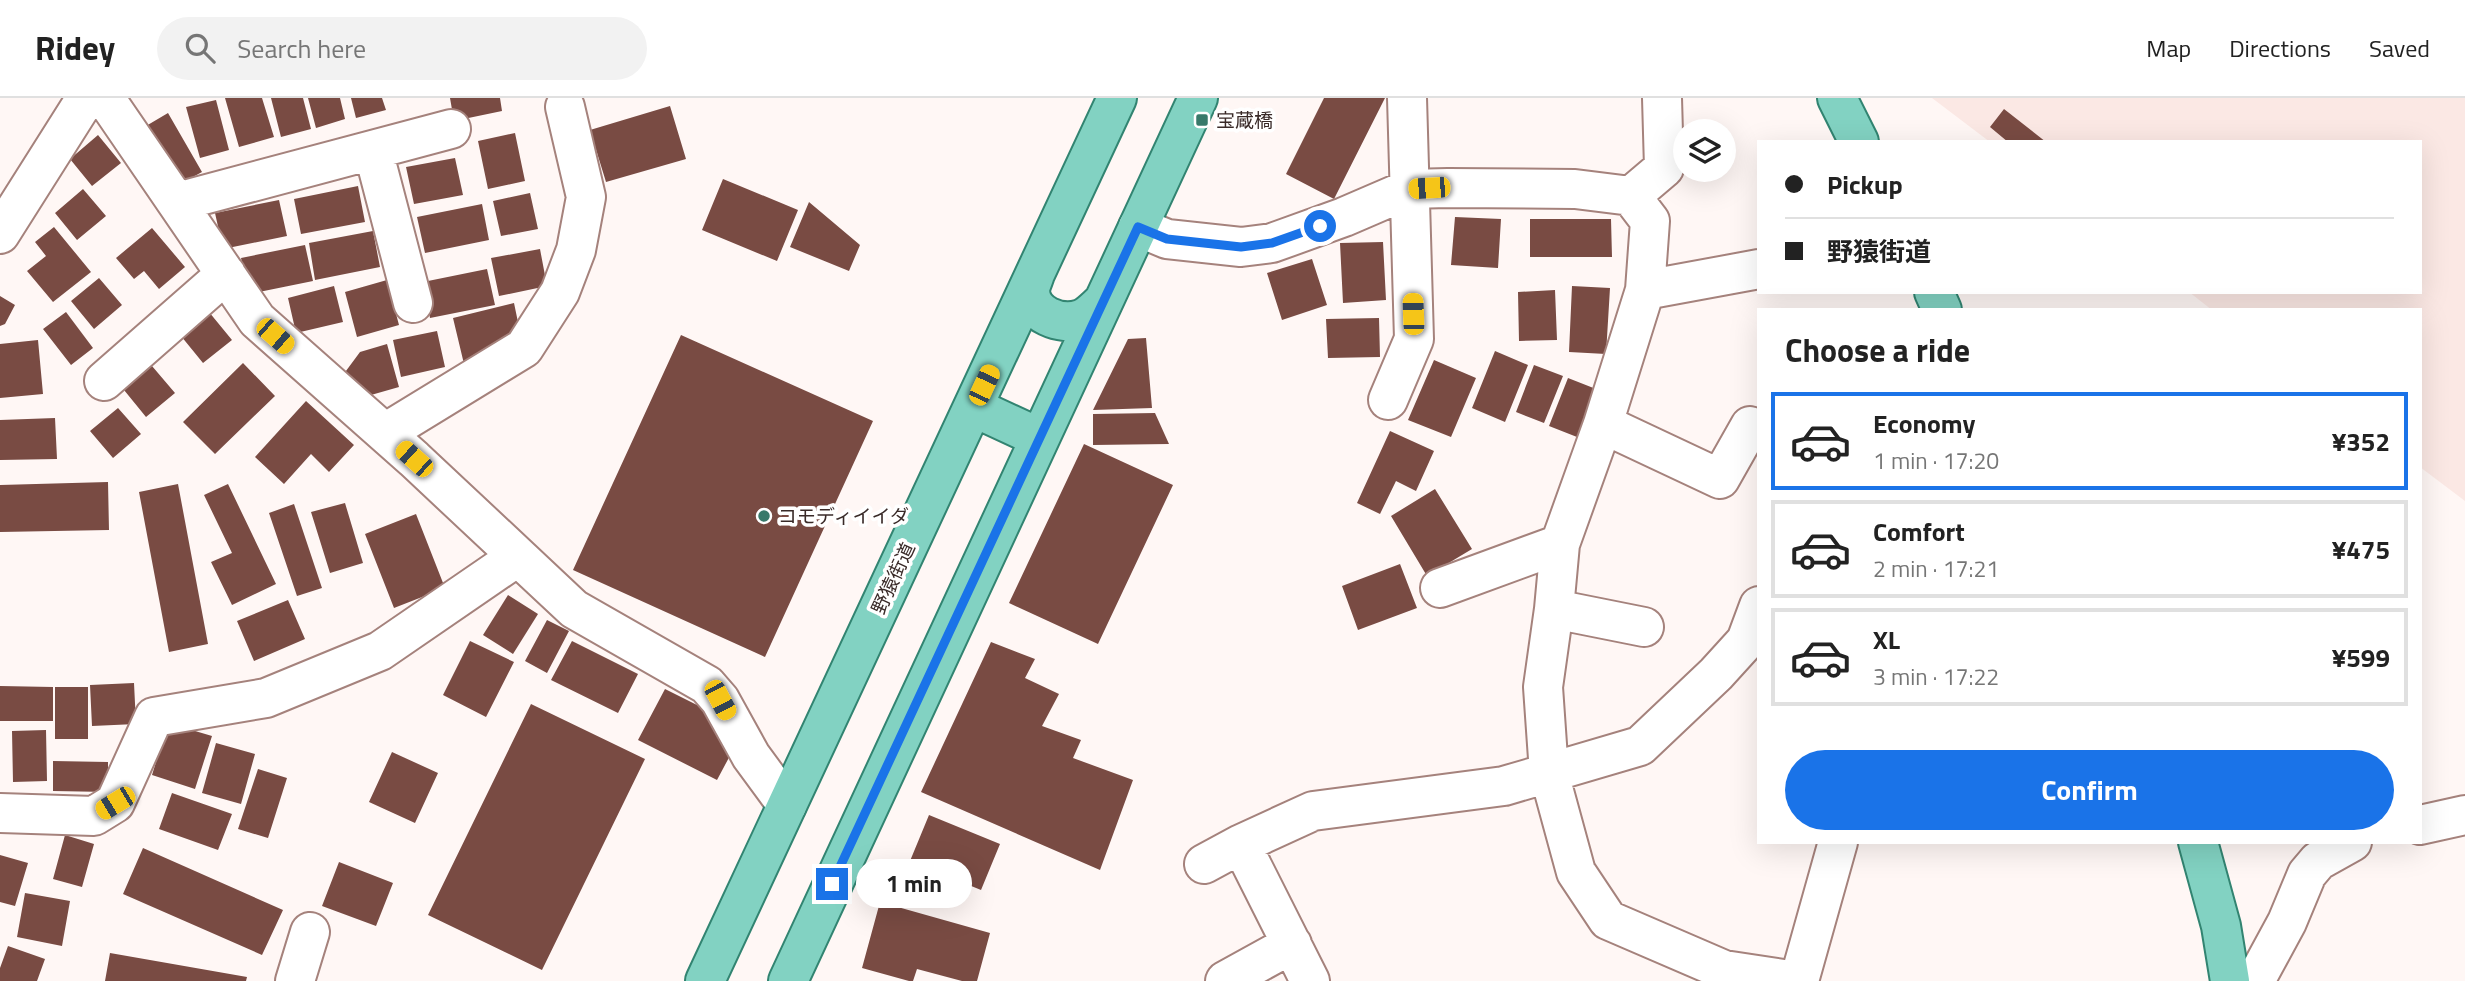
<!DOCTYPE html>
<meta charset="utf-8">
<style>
body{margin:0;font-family:"Titillium Web","Noto Sans JP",sans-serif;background:#f2f2f2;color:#222;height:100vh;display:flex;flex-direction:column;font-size:26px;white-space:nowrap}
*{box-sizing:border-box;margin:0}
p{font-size:23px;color:#767676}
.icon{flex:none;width:38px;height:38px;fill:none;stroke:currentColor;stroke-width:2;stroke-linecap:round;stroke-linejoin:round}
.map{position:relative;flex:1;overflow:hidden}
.panel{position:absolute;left:1757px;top:210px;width:665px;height:536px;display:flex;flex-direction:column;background:#fff;border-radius:0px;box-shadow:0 7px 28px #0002}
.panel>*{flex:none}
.hud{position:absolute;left:1757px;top:42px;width:665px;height:154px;border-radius:0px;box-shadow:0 7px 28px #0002;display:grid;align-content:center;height:154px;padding:0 28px;background:#fff}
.fabs{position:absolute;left:1673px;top:21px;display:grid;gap:14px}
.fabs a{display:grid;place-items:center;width:63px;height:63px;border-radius:50%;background:#fff;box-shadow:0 7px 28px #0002;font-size:35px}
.end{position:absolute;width:32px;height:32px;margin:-16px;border:9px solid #1a73e8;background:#fff;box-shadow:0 0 0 4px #fff}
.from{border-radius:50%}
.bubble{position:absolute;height:49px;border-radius:24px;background:#fff;box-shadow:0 7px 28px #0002;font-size:23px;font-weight:700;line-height:49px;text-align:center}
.car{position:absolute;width:21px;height:42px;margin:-21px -10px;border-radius:9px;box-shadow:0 0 5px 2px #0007;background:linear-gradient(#f5c518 24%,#345 0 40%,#f5c518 0 76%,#345 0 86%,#f5c518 0)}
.hud b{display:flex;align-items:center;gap:24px;height:66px;font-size:26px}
.hud b+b{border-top:2px solid #e0e0e0}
.hud i{width:18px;height:18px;background:#222}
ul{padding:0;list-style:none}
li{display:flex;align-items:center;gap:21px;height:98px;margin:0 14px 10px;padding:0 14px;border:4px solid #e0e0e0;border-radius:0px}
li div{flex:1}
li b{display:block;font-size:26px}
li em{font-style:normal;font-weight:700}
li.active{border-color:#1a73e8}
li>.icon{width:63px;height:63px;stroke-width:1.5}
h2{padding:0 28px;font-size:32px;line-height:84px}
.button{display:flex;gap:14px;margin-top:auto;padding:14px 28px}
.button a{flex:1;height:80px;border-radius:42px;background:#1a73e8;color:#fff;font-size:28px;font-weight:700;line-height:80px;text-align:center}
header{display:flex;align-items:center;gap:42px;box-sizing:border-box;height:98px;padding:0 35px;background:#fff;border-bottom:2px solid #e0e0e0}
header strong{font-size:33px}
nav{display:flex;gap:38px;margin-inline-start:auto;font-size:24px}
.search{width:490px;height:63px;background:#f2f2f2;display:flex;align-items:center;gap:18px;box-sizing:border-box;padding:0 24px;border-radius:38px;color:#767676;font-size:26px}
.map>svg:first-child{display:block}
</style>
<header>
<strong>Ridey</strong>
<div class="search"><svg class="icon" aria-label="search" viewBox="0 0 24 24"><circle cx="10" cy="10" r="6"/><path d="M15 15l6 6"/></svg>Search here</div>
<nav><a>Map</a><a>Directions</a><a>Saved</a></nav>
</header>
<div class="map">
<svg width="2465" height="883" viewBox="0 0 2465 883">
<rect width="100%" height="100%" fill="#fff7f5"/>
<path fill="#fbe8e4" d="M1932,0H2465V403L2420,369V212H2212L2189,194H2420V44H1990Z"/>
<path fill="#794b43" d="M225,0H262L274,39L239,49Z
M271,0H303L311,31L281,39Z
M308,0H340L345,21L316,30Z
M351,0H382L386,12L356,20Z
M450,0H500L502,13L454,23Z
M1324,0H1385L1334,101L1286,76Z
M216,2L229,52L200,60L186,9Z
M670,8L686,61L606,84L590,32Z
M2004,11L2046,44H2008L1990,29Z
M168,15L202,74L180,86L146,28Z
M515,35L525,83L488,91L478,43Z
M98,37L121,65L92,88L70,61Z
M455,60L463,97L414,106L406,69Z
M723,81L798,112L777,163L702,132Z
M358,88L365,124L301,136L294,101Z
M83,91L106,118L77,142L55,115Z
M530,95L538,131L501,138L493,103Z
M279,102L287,138L223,151L215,115Z
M809,104L860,147L849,173L790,149Z
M482,106L489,142L425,155L417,119Z
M1455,119L1501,121L1498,170L1451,167Z
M1530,121H1611L1612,159H1530Z
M54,129L91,174L53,204L27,173L46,158L35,144Z
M152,130L185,169L159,191L144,173L134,181L116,160Z
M373,133L380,169L315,182L309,145Z
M1383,144L1386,202L1343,205L1340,145Z
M305,147L313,183L249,196L241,160Z
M540,151L547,188L499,198L491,160Z
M1312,161L1327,207L1282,222L1267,175Z
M487,171L495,207L430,220L423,184Z
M99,180L122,207L94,231L71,203Z
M387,182L399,227L357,239L345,194Z
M334,188L343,224L296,235L288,200Z
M1572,188L1610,190L1606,256L1569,254Z
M1555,192L1557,242L1519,243L1518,194Z
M0,198L15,207L5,226L0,228Z
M514,205L519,229L499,257L464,266L453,220Z
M66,214L93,250L71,267L43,231Z
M209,214L232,242L203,265L181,238Z
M1379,220L1380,259L1328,260L1326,221Z
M437,233L445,269L401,279L393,242Z
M681,237L873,323L765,559L573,472Z
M1146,240L1152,310L1093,312L1128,241Z
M38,242L43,296L0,300V246Z
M387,246L399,289L371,297L343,277L360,254Z
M1495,253L1528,267L1505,324L1472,310Z
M1434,262L1476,280L1451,339L1408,322Z
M243,265L275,298L215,356L183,324Z
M1534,267L1563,278L1544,325L1516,314Z
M152,268L175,295L146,319L124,292Z
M1568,280L1596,291L1577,339L1549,328Z
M306,303L354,347L329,374L311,356L284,386L255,359Z
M118,310L141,336L113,360L90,333Z
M1155,315L1169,346L1093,347V316Z
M55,320L57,361L0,362V322Z
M1390,333L1434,353L1416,393L1396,383L1380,416L1357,405Z
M1084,346L1173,387L1098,546L1009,505Z
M108,384L109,432L0,434V387Z
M178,386L208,546L169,554L139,394Z
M228,386L276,486L232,507L211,464L232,455L204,397Z
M1435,391L1472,451L1427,478L1391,418Z
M345,405L363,465L330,475L311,414Z
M294,406L322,490L297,498L269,415Z
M416,416L445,490L394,510L365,436Z
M1400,466L1417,510L1358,532L1342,488Z
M508,497L538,516L513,556L483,537Z
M288,502L305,541L254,563L237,523Z
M547,522L569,533L547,575L525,563Z
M470,543L514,564L486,619L443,597Z
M572,543L638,576L618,615L551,582Z
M991,544L1035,561L1025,580L1059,596L1042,628L1081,642L1073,660L1133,682L1100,772L921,694Z
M134,585L136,626L92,628L90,587Z
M0,588L53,589V623H0Z
M55,589H88V641H55Z
M665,591L701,609L733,652L717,682L638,642Z
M531,606L645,661L542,872L428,817Z
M168,625L212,638L195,691L152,677Z
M46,632L47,683L13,684L12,633Z
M216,645L255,656L241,706L202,695Z
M392,654L438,675L415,725L369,704Z
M53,663L108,664V694L53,693Z
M258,671L287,680L268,740L238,731Z
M172,695L232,716L218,752L159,731Z
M929,717L1000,746L981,792L910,763Z
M65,737L94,746L82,789L53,781Z
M143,750L283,812L262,857L123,796Z
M0,757L28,765L15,808L0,804Z
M339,764L393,785L376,828L322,808Z
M25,795L70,803L62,848L17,839Z
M880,804L990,835L977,883H962L917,871L913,883H909L862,870Z
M8,848L45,861L37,883H0V870Z
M110,855L247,879L246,883H105Z"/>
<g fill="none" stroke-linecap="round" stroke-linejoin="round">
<defs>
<path id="minor" d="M105,0L257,222L414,361L574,511L707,587L720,602L751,658L787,707
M373,52L413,205
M1631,98L1664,70L1662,0
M177,104L451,31
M1138,129L1167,141L1241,149L1272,145L1344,119L1409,91L1448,90L1575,91L1631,98L1650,123L1645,192L1603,326L1560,446L1554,511L1543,589L1549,675L1576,774L1608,822L1724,872L1796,883
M0,136L86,0
M1645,192L1759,171
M104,283L226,176
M1388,302L1414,241L1407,0
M1603,326L1720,381L1750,328
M385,335L524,250L560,194L576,152L586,99L565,9
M1440,490L1560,446
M1554,511L1644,529
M0,715L94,718L115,705L154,619L266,600L380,553L517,459
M2420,727L2465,717
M1241,746L1310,883
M1204,766L1241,746L1313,713L1504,688L1640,648L1716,576L1746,543L1759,508
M295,883L310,834
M1225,883L1292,846
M1799,883L1838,744
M2255,883L2287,824L2307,776L2318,763L2352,744"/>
<path id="major" d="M1837,0L1859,44
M1035,176C1034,180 1030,188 1030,192C1030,217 1061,228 1081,221C1089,218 1096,210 1103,204
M1934,194L1942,212
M973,309L1040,340
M2198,744L2221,828L2230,883
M705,883L1117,0
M788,883L1198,0"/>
</defs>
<use href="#minor" stroke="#a5827c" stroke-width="42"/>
<use href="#major" stroke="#328471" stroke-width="42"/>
<use href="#minor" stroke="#fff" stroke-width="38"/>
<use href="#major" stroke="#82d2c2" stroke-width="38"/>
</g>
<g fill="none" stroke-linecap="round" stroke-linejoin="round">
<path stroke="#1a73e8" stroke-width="9" d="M832,786L1138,129L1167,141L1241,149L1272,145L1320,128"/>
</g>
<g fill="#38796a" stroke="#fff" stroke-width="2.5">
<rect x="1195" y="15" width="14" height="14" rx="3.5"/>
<circle cx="764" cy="418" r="7"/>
</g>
<g text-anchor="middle" stroke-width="7" stroke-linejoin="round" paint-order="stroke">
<g font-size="19" fill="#392a28" stroke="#fff" text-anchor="start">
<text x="1216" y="29">宝蔵橋</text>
<text x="778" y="425">コモディイイダ</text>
</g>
<g font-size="19" fill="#392a28" stroke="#fff">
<text transform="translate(893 480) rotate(-65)" y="7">野猿街道</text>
</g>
</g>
</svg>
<div class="fabs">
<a><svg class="icon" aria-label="layers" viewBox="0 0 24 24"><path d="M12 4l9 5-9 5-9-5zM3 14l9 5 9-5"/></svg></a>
</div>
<i class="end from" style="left:1320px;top:128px"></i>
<i class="end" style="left:832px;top:786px"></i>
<div class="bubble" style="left:856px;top:761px;width:116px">1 min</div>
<i class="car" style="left:1429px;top:90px;rotate:267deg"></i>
<i class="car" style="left:1413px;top:216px;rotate:358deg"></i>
<i class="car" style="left:275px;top:238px;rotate:131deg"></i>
<i class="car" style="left:984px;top:287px;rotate:25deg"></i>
<i class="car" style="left:414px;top:361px;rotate:312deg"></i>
<i class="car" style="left:720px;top:602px;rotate:152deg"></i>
<i class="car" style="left:115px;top:705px;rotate:239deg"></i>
<div class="hud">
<b><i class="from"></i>Pickup</b>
<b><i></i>野猿街道</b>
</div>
<section class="panel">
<h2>Choose a ride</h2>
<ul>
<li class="active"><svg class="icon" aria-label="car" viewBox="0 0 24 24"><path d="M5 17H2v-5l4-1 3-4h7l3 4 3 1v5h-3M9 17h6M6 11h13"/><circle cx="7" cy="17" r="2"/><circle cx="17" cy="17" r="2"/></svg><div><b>Economy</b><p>1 min · 17:20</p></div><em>¥352</em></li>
<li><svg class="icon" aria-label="car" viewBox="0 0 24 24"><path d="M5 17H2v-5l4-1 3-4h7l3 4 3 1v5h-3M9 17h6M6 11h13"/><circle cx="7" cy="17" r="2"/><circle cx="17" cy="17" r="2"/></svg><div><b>Comfort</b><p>2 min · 17:21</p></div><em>¥475</em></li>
<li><svg class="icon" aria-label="car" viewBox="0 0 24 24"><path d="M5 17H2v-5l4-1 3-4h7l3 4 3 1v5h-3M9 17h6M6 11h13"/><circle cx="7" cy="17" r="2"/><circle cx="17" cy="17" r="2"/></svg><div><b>XL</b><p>3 min · 17:22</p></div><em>¥599</em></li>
</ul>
<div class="button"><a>Confirm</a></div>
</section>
</div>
